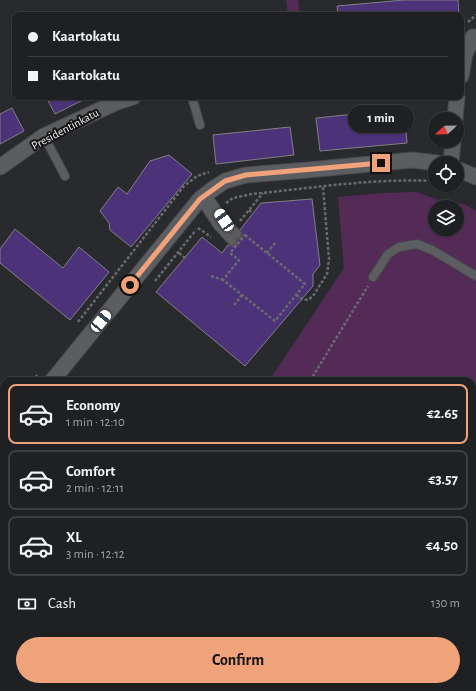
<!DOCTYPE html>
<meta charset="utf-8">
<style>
body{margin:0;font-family:"Alegreya Sans",sans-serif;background:#2c2d2f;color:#f1f3f6;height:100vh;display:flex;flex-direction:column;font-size:15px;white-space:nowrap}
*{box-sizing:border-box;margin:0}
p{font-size:13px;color:#a1a3a5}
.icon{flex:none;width:22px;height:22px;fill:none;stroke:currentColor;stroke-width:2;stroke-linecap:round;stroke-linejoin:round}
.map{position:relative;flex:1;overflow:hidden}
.sheet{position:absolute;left:0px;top:377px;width:476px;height:314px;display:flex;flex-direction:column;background:#1f2022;border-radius:12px 12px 0 0;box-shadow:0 1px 3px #0004,0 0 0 1px #3c3e40}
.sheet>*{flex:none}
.banner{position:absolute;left:12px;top:12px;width:452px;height:88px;border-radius:8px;box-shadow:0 1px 3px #0004,0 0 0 1px #3c3e40;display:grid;align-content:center;height:88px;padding:0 16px;background:#1f2022}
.needle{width:26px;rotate:248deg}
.tools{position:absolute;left:428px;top:112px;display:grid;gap:8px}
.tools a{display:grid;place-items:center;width:36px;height:36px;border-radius:50%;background:#1f2022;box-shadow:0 1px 3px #0004,0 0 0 1px #3c3e40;font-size:20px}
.end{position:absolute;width:18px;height:18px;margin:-9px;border:5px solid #f0a27a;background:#111;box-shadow:0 0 0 2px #111}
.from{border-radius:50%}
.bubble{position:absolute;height:28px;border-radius:14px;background:#1f2022;box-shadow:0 1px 3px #0004,0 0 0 1px #3c3e40;font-size:13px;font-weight:600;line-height:28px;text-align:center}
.car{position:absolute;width:12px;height:24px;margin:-12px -6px;border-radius:5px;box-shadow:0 0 3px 1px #0007;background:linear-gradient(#fff 24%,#345 0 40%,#fff 0 76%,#345 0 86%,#fff 0)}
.banner b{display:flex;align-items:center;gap:14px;height:38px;font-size:15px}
.banner b+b{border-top:1px solid #3c3e40}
.banner i{width:10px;height:10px;background:#f1f3f6}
ul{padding:7px 0 0;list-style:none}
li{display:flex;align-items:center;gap:12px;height:60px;margin:0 8px 6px;padding:0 8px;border:2px solid #3c3e40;border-radius:8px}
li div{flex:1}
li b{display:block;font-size:15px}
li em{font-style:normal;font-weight:600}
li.active{border-color:#f0a27a}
li>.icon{width:36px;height:36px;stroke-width:1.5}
.pay{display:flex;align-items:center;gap:10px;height:44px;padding:0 16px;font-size:15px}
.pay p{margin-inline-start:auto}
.primary-button{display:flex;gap:8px;margin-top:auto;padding:8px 16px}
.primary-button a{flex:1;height:46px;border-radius:24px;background:#f0a27a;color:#111;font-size:16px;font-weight:600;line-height:46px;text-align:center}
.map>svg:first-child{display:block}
</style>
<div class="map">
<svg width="476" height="691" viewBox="0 0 476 691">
<rect width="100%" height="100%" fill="#292a2d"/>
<path fill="#532b56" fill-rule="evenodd" d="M286,0H298L300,15H288Z
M416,192L444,202L452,201L466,205L476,211V691H421L415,687H472V381H269L344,268L338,197L384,193ZM435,207H457V229H435Z
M81,687H118L124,691H79Z
M149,687H207L204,691H147Z
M213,687H280L277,691H210Z"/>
<path fill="#4c3379" stroke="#808083" d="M404,0H458L459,15H338L337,6Z
M46,97H89L55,114Z
M12,108L24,131L0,144V114Z
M404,109L407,143L320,151L316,118Z
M290,127L294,155L216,164L213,135Z
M169,155L192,174L131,247L110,230L109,223L100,211L118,187L127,194L150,161Z
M312,199L320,265L313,274V286L245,366L156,292L202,237L222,253L228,245L233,246L236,245L237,239L240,238L242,235L240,230L261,203Z
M15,229L63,268L79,247L109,272L70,320L0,263V249Z"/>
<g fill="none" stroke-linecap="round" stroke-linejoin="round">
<defs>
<path id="lane" d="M192,97L200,125
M44,136L65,176
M206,194L224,220L237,234
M200,199L218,226L232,241
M373,277L388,254L399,247L417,244L432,250L476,276
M0,431L4,434
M472,677L476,670
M300,691L303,687
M463,691L466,687"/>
<path id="street" d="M461,76L465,54L473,37H476
M455,119L457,97
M451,163L453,141
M0,167L44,136L117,102L133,97
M457,169L476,177
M52,381L200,199L213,189L225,181L246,175L308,170L412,160L437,163
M0,446L4,441
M363,687L369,691"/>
</defs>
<use href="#lane" stroke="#464749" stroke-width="10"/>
<use href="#street" stroke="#464749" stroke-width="17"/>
<path stroke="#696a6c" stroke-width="2.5" stroke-dasharray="3 2" stroke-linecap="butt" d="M468,22L476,15
M226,203L233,198L252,194C313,188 374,178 435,181
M249,210L253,213
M240,221L263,193
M198,228L211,237
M245,235L305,284L275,321L223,280L239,260L230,253Z
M179,253L185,258
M267,253L275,243
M211,276L223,280
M155,281L196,230
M296,295L302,299L308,300L313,296L327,274L329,259L323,187
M234,305L242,295
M78,322L184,186L197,176L209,172
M33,381L37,375
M310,381L368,286
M446,687L452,691
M47,691L50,687"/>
<use href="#lane" stroke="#5c5d60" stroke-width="8"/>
<use href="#street" stroke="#5c5d60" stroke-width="15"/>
</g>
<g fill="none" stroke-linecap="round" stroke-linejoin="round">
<path stroke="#f0a27a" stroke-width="5" d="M130,285L200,199L225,181L246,175L381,163"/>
</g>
<g text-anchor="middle" stroke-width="4" stroke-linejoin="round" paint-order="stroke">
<g font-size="12" fill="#ecedef" stroke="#131314">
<text transform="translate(65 129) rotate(-28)" y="4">Presidentinkatu</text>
</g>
</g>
</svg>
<div class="tools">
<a><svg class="needle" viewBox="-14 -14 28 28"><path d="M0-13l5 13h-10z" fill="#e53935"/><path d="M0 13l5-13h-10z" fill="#a1a3a5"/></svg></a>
<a><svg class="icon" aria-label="locate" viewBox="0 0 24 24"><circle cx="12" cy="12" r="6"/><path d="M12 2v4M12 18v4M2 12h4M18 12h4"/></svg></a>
<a><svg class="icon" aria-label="layers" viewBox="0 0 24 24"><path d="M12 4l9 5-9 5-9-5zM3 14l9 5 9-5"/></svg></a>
</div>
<i class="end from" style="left:130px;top:285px"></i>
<i class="end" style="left:381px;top:163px"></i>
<div class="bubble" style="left:348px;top:105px;width:66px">1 min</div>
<i class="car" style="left:224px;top:220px;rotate:326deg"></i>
<i class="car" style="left:101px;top:321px;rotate:39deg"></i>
<div class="banner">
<b><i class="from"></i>Kaartokatu</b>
<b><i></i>Kaartokatu</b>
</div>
<section class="sheet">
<ul>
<li class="active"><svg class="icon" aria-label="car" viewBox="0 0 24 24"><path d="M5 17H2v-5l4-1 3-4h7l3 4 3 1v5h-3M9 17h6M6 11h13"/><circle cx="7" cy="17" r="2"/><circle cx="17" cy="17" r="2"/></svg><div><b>Economy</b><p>1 min · 12:10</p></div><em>€2.65</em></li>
<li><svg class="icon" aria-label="car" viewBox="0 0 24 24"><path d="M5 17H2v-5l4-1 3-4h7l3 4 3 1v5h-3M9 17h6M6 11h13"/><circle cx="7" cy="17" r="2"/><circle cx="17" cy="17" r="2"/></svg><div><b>Comfort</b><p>2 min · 12:11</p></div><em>€3.57</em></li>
<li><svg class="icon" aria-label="car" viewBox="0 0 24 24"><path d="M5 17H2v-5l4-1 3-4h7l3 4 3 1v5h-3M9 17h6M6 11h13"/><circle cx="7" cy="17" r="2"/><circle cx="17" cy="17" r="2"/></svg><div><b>XL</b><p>3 min · 12:12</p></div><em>€4.50</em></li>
</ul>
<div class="pay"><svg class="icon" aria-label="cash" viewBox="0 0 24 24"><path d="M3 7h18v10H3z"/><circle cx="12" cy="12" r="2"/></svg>Cash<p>130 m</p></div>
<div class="primary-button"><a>Confirm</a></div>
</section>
</div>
